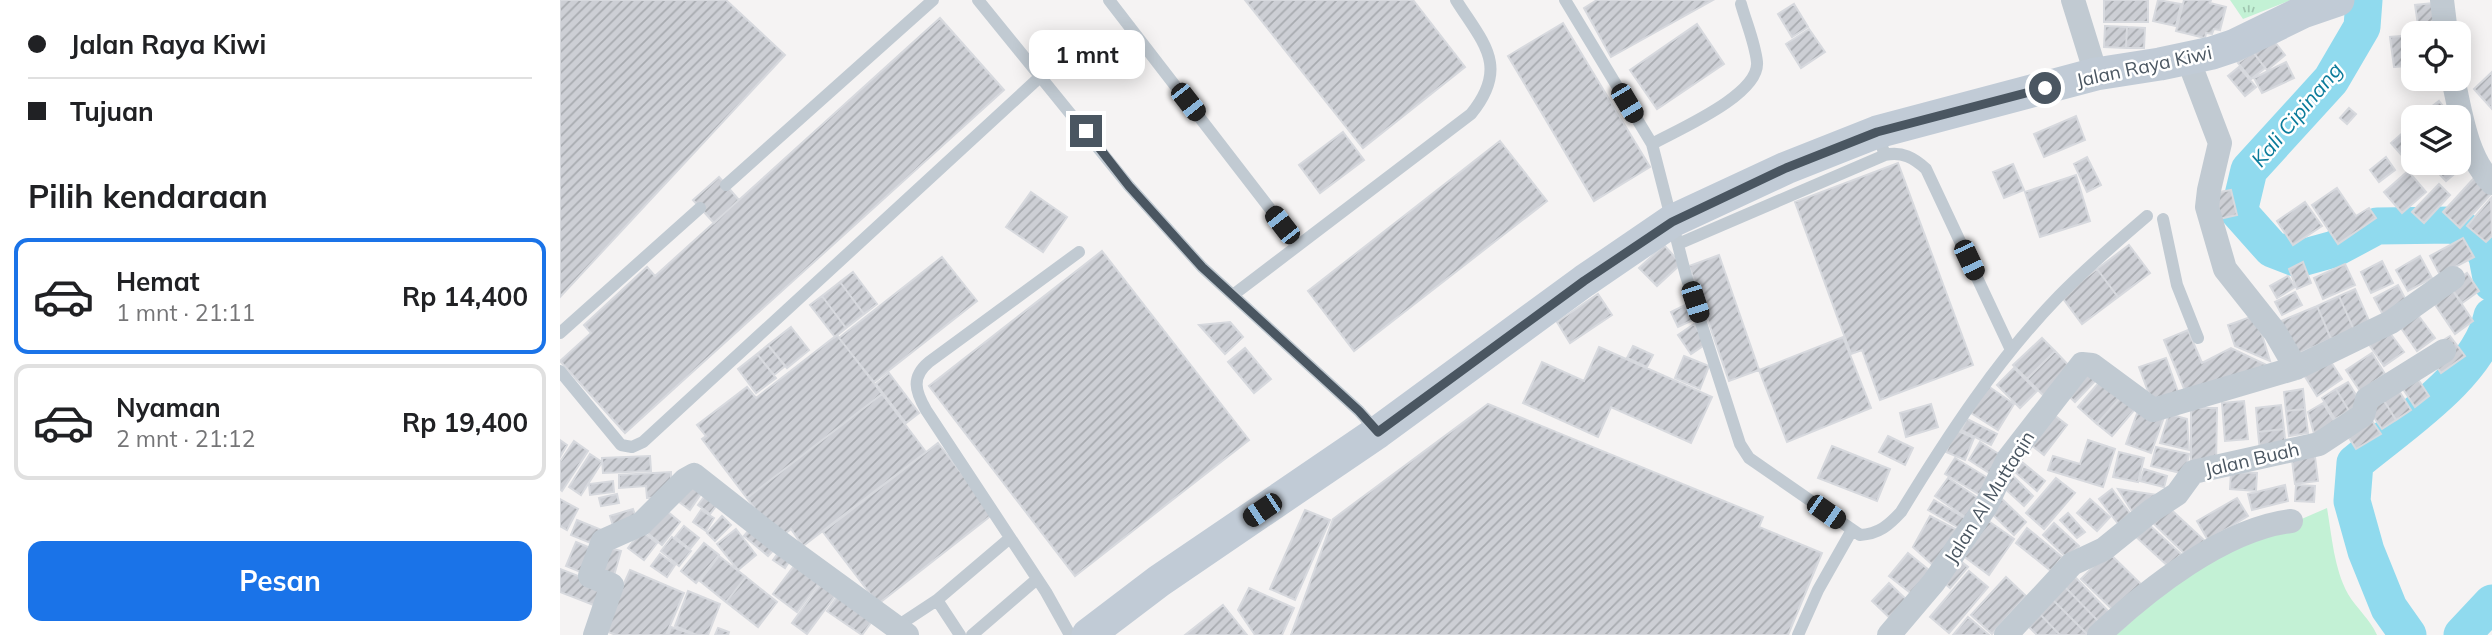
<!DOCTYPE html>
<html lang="id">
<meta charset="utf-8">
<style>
body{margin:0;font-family:Mulish,sans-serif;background:#f6f6f6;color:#202124;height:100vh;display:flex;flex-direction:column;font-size:26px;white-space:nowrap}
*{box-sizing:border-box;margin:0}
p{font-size:23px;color:#757577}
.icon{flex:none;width:38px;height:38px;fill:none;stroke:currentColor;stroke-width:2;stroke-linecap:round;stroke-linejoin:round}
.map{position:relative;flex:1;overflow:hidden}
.drawer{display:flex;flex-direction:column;background:#fff;width:560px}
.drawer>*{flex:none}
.hud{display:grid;align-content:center;height:154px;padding:0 28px;background:#fff}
.fabs{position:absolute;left:1841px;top:21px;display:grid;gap:14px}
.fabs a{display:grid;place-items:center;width:70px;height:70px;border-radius:14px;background:#fff;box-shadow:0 4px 18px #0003;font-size:35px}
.end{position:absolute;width:32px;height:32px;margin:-16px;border:9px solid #4a5661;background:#fff;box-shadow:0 0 0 4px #fff}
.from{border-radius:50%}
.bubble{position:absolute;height:49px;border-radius:14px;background:#fff;box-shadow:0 4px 18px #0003;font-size:23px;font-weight:700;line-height:49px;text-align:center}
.car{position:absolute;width:21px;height:42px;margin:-21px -10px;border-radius:9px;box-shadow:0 0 5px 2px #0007;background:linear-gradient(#222 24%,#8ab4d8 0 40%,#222 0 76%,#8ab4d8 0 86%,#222 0)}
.hud b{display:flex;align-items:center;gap:24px;height:66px;font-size:26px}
.hud b+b{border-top:2px solid #e0e0e0}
.hud i{width:18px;height:18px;background:#202124}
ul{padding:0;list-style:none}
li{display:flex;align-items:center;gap:21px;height:116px;margin:0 14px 10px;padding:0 14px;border:4px solid #e0e0e0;border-radius:14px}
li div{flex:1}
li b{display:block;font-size:26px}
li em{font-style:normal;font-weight:700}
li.selected{border-color:#1a73e8}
li>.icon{width:63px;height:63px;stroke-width:1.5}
h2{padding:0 28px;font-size:32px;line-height:84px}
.primary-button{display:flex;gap:14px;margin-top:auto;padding:14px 28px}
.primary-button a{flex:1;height:80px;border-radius:14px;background:#1a73e8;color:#fff;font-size:28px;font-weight:700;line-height:80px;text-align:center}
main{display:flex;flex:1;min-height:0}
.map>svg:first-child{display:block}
</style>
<main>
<section class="drawer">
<div class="hud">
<b><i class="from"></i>Jalan Raya Kiwi</b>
<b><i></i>Tujuan</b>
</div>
<h2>Pilih kendaraan</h2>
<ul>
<li class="selected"><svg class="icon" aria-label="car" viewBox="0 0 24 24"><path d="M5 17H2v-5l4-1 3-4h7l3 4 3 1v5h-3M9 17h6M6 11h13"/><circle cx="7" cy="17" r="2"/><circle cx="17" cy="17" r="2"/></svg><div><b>Hemat</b><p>1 mnt · 21:11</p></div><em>Rp 14,400</em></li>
<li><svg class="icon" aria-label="car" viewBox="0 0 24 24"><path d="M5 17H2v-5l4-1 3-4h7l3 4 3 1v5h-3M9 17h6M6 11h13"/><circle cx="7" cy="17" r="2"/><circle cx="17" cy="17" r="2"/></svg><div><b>Nyaman</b><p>2 mnt · 21:12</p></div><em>Rp 19,400</em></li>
</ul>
<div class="primary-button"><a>Pesan</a></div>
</section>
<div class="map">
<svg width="1932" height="635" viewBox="0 0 1932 635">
<defs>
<pattern id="park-tufts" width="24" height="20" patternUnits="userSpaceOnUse" patternTransform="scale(1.75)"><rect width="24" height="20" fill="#c3f1d5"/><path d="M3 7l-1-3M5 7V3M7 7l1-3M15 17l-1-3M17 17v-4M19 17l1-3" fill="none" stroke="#a0c6b0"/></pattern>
<pattern id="building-hatch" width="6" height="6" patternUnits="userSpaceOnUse" patternTransform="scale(1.75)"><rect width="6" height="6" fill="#cdcfd5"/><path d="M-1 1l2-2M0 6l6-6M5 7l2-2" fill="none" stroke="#a8abb0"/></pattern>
</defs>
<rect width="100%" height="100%" fill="#f5f3f3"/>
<path fill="#c3f1d5" d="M1767,508C1772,537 1774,568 1788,594C1797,609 1810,619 1817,635H1556L1637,564Z"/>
<path fill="url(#park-tufts)" d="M1670,0H1731L1683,19Z"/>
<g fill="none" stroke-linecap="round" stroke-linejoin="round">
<path stroke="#90daee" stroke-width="37" d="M1804,0L1802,27L1771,80L1689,170L1679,212L1712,249L1738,259L1774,249L1817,226L1894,225L1918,239L1927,257L1932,283
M1848,635L1829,608L1806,551L1792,501L1795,463C1840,425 1919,375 1932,316
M1902,635L1932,603"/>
</g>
<path fill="url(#building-hatch)" stroke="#d7d9de" stroke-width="2" d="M0,0H166L225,55L0,297Z
M685,0H853L905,67L803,148Z
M1037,0H1153L1051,57L1024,8Z
M1544,0H1588V22H1544Z
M1598,0L1621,4L1616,26L1593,21Z
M1624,0H1651L1650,3L1666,7L1660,30L1654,29L1652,34L1646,33L1645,38L1616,31Z
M1873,3L1875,23L1858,25L1855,5Z
M1234,4L1248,27L1232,37L1218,14Z
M380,18L444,90L65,433L0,361L31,333L24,325L87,267L95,276Z
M1003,23L1090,167L1034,201L948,56Z
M1137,24L1164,64L1097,109L1070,70Z
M1545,26L1567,27L1566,48L1544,47Z
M1567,27L1585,28L1584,48H1566Z
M1249,29L1265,52L1241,68L1226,44Z
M1853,35V55L1846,56L1847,66L1834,67L1830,37Z
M1711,37L1725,55L1707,70L1693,52Z
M1693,52L1705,68L1691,79L1678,63Z
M1726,62L1734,78L1702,93L1694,78Z
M1679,67L1696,87L1685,96L1668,76Z
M1932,72V109L1914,89Z
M1879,101L1887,111L1878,117H1858Z
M1789,108L1796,114L1787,124L1780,118Z
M1516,116L1525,140L1484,157L1474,134Z
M1853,124V163H1858L1852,167L1831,143Z
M783,132L804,160L760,193L739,165Z
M940,141L987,201L794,351L748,291Z
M1899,156L1906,164L1886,181L1869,163H1899Z
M1527,157L1541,185L1527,192L1514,164Z
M1826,157L1835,170L1819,182L1810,170Z
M1338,163L1413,365L1320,400L1302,350L1291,354L1235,202Z
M1453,164L1464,190L1444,198L1433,172Z
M1848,171L1866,192L1842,213L1824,192Z
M1516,175L1530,221L1480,237L1465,192Z
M159,177L179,200L154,223L133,200Z
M1915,177L1932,193L1900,228L1883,212Z
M1879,184L1890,195L1864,223L1852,212Z
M1777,188L1796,216L1809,208L1816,218L1778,244L1752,205Z
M1671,190L1677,215L1659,219L1654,193Z
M471,192L507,217L483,252L446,227Z
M1931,198L1932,236L1926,242L1907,226Z
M1745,202L1762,226L1733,245L1717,221Z
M1903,238L1914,257L1880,275L1870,256Z
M1104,245L1121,264L1097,286L1079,268Z
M1569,245L1590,273L1558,297L1537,269Z
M542,251L689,440L515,576L369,386Z
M1159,255L1199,370L1169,381L1129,266Z
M1860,256L1872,278L1848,291L1836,270Z
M382,257L417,301L314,382L279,338Z
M1822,261L1833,283L1811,293L1801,272Z
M1743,262L1751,283L1737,289L1729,269Z
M1785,264L1795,285L1763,299L1754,278Z
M1537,269L1558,297L1522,324L1501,296Z
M293,272L317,304L304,314L280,282Z
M1907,273L1919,291L1902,303L1889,285Z
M1728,276L1735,287L1717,298L1710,286Z
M280,282L304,314L286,328L262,296Z
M1838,285L1848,304L1824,317L1814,298Z
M1795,289L1810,323L1794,330L1779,296Z
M1893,291L1913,321L1895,334L1874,303Z
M1735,292L1742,305L1722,315L1715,302Z
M1038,294L1052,315L1010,343L997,322Z
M262,296L286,328L275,337L250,305Z
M1779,296L1794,330L1771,339L1757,306Z
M1125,305L1133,320L1118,327L1111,312Z
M1757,306L1771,339L1736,355L1721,321Z
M1696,315L1710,361L1675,346L1668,325Z
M1858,315L1875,338L1857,351L1841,328Z
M670,322L683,337L665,354L639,325Z
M1134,324L1146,344L1131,354L1118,335Z
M231,327L249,350L227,368L208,345Z
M1827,329L1844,352L1824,366L1808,343Z
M1628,330L1642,363L1671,348L1715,369L1625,391L1604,340Z
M277,335L322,394L187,498L142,439L146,436L137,425L187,387L196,398Z
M1890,336L1905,356L1881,373L1873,361L1882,341Z
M1283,337L1311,408L1227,442L1199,370Z
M1482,338L1495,351L1467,379L1453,365Z
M208,345L225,366L214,375L197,354Z
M1073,346L1093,355L1087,367L1067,358Z
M1039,347L1152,397L1131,443L1051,407L1038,437L963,403L982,362L1024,381Z
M685,348L711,379L694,393L668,362Z
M1495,351L1512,369L1484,396L1467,379Z
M1812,353L1825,374L1800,391L1786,370Z
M197,354L216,378L196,393L178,369Z
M1124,356L1149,366L1140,389L1115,378Z
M1606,358L1618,392L1592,402L1579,367Z
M1769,359L1782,379L1757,396L1744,375Z
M1454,368L1477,391L1460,408L1437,385Z
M1520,369L1539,377L1515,402L1502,390Z
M329,373L359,413L346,423L316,384Z
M1854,373L1869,396L1855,407L1839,383Z
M1541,380L1561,397L1537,424L1518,407Z
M1788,382L1801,403L1789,411L1776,389Z
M1428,386L1454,404L1438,430L1411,413Z
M1836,386L1851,410L1836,420L1821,396Z
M1743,389L1745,409L1726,411L1724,392Z
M1776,389L1789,411L1775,419L1762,398Z
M322,394L366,452L243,546L231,529L218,539L187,498Z
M1821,396L1836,420L1822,429L1806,406Z
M1561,397L1575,409L1552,436L1537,424Z
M1684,401L1688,439L1665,441L1662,403Z
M1763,403L1779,429L1756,441L1748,412Z
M928,404L1203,517L1199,527L1262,553L1228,635H731L773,519Z
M1371,404L1378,427L1346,437L1340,413Z
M1721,405L1724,429L1698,432L1696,408Z
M1579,408L1604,417L1591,453L1566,444Z
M1631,408H1657L1656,467H1631Z
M1745,409L1748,433L1729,436L1726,411Z
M1489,411L1507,425L1484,455L1466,441Z
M1609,414L1627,419L1629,450L1600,443Z
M1810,418L1821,434L1796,449L1786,433Z
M1407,419L1437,434L1431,445L1401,430Z
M1724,429L1726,449L1700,451L1698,432Z
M1396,430L1414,438L1405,460L1386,452Z
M1328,436L1353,448L1345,465L1319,452Z
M0,440L7,445L0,457Z
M1528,440L1555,449L1543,487L1488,470L1493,456L1520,464Z
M14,441L28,451L2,491L0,489V462Z
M1420,442L1442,456L1431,474L1409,460Z
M378,443L433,514L318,604L263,532Z
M1272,446L1330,469L1317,501L1258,478Z
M1596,447L1629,454L1625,474L1591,466Z
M1754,449L1758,481L1735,484L1731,452Z
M1559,452L1584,458L1578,482L1553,477Z
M30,454L42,462L21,495L9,487Z
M90,456L91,471L43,473L42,458Z
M1395,458L1431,480L1422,496L1385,474Z
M1462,462L1485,481L1477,491L1454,471Z
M1584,469L1607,476L1604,487L1580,481Z
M111,472V485L104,497L87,498L86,486L59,488V475Z
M1671,472L1697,473L1696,491L1670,489Z
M1452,475L1473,496L1464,506L1442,486Z
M130,478L145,488L130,510L115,499Z
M1388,478L1421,500L1408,519L1375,496Z
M1496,478L1515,493L1484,529L1466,513Z
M53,481L54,492L30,495L29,484Z
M1725,485L1728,501L1692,510L1688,494Z
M1736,485L1755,486L1754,502L1735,501Z
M150,489L162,498L150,514L138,505Z
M1552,489L1572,516L1559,525L1539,499Z
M1558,489L1598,495L1573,513Z
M57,494L59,503L41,506L39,498Z
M1677,498L1688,516L1648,540L1637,521Z
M0,499L18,509L7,530L0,526Z
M1442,499L1466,522L1454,535L1430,512Z
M1530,499L1550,517L1537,531L1517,513Z
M1374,500L1410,521L1404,531L1368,510Z
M1605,504L1645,541L1629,558L1590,520Z
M102,507L120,522L102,545L84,530Z
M73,509L77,521L54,529L50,516Z
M141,510L154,518L146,531L133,522Z
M745,510L770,520L735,600L710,589Z
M1508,513L1525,532L1517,538L1500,520Z
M162,516L171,525L155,541L147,533Z
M1370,516L1399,531L1377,569L1353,547Z
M17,520L44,531L38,546L11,535Z
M1427,520L1454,539L1429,575L1402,555Z
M1586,522L1621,554L1609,567L1574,535Z
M195,523L219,544L208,556L184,536Z
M1494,523L1519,546L1507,558L1483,535Z
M124,526L139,538L130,549L115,537Z
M1467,528L1502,557L1491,571L1456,543Z
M176,529L196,555L178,570L157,544Z
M81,531L97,543L84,560L68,548Z
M112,537L131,551L119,566L101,551Z
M16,542L33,549L23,573L6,566Z
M144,543L159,555L136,583L121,571Z
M41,546L61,551L53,579L33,573Z
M221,549L232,557L225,568L213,560Z
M1548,552L1584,587L1557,614L1521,579Z
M1348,553L1375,575L1357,598L1329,576Z
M100,554L115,565L107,577L91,566Z
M159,556L186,577L166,602L140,581Z
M240,558L264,576L237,612L213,594Z
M1398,559L1408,567L1390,588L1381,580Z
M0,569L44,586L36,606L0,592Z
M70,570L124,593L106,635H56L43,630Z
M1409,571L1428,587L1389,633L1370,617Z
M1513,575L1553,616L1543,626L1503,585Z
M186,577L217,602L198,627L166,602Z
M1446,577L1466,596L1432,634L1411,615Z
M265,578L280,589L247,634L232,623Z
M1329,583L1350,603L1333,621L1312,601Z
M1503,585L1543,626L1528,635L1490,597Z
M689,588L734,608L722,635H695L678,610Z
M128,591L160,604L148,635H137L115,626Z
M280,593L315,617L302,635L267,611Z
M1490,597L1528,635H1500L1477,611Z
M663,605L687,635H625Z
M1477,611L1500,635H1477L1465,623Z
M1408,617L1429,635H1393Z
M111,627L135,635H108Z
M158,628L169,632L168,635H155Z"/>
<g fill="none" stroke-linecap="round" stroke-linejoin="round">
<path stroke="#c1cad2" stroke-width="12" d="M418,0L569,186L642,267L799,411L816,430
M549,0L738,245
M1005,0L1092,144L1126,276L1180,444L1189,458L1300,535C1319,534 1329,525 1341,512C1388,435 1437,360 1499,296C1527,267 1557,242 1587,216
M1317,132L1325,155C1342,151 1354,158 1366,169L1451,350
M1092,144C1117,130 1200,95 1197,62C1195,43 1186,22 1181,4
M166,185L373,0
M1603,219L1617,285L1638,338
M1118,244L1325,155
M673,295L911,114C950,66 923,43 896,0
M0,333L140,208
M0,371L61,445L72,447L83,442L481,76
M336,627L377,600
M400,635L377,600L450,538
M412,635L477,579
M510,635L486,592L366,410C355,391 351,377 369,362L519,252
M1238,635L1258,590L1292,530"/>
<path stroke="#c1cad2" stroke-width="24" d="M1513,0L1536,74
M1882,0L1886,33
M1893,79C1901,113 1906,157 1932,183
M1736,368L1831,322L1893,278
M35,635L52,585L30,576L43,541L81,524L125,480L134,475L218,541L347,635
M1329,635L1374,582L1426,506L1448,459L1522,364L1532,365L1593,410L1736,368L1715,332L1665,269L1647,207L1649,190L1660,143L1628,59
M1446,635L1512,564L1544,549L1591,511L1617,494L1633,472L1759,444L1803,415L1807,399L1884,351
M1539,635C1588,589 1664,529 1731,521"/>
<path stroke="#c1cbd6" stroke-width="33" d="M528,635L599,581L818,432L1024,281L1112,221L1226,168L1317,132L1536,74L1600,64L1652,53L1673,46L1743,12L1778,0"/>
</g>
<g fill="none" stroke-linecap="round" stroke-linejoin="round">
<path stroke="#4a5661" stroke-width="9" d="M526,131L569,186L642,267L799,411L818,432L1024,281L1112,222L1226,168L1317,132L1485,88"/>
</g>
<g text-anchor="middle" stroke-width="5" stroke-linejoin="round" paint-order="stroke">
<g font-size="19" fill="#4a5661" stroke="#fff">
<text transform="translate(1584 66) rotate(-12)" y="7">Jalan Raya Kiwi</text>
<text transform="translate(1692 459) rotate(-13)" y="7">Jalan Buah</text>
<text transform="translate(1429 497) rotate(-58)" y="7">Jalan Al Muttaqin</text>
</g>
<g font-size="21" font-style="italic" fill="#0c7c9b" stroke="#fff">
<text transform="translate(1737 115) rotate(-50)" y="7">Kali Cipinang</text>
</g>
</g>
</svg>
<div class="fabs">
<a><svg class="icon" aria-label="locate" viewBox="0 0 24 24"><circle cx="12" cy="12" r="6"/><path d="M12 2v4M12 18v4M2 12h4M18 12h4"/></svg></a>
<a><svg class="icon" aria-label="layers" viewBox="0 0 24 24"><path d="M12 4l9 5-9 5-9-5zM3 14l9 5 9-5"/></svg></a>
</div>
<i class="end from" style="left:1485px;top:88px"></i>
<i class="end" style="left:526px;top:131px"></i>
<div class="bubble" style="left:469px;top:30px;width:116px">1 mnt</div>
<i class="car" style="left:628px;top:102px;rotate:142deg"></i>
<i class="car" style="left:1067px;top:103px;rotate:149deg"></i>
<i class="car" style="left:722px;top:225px;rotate:322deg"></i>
<i class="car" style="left:1409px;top:260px;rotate:155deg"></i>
<i class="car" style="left:1135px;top:302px;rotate:162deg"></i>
<i class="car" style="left:702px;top:510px;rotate:236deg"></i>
<i class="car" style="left:1266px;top:512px;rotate:125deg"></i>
</div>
</main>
